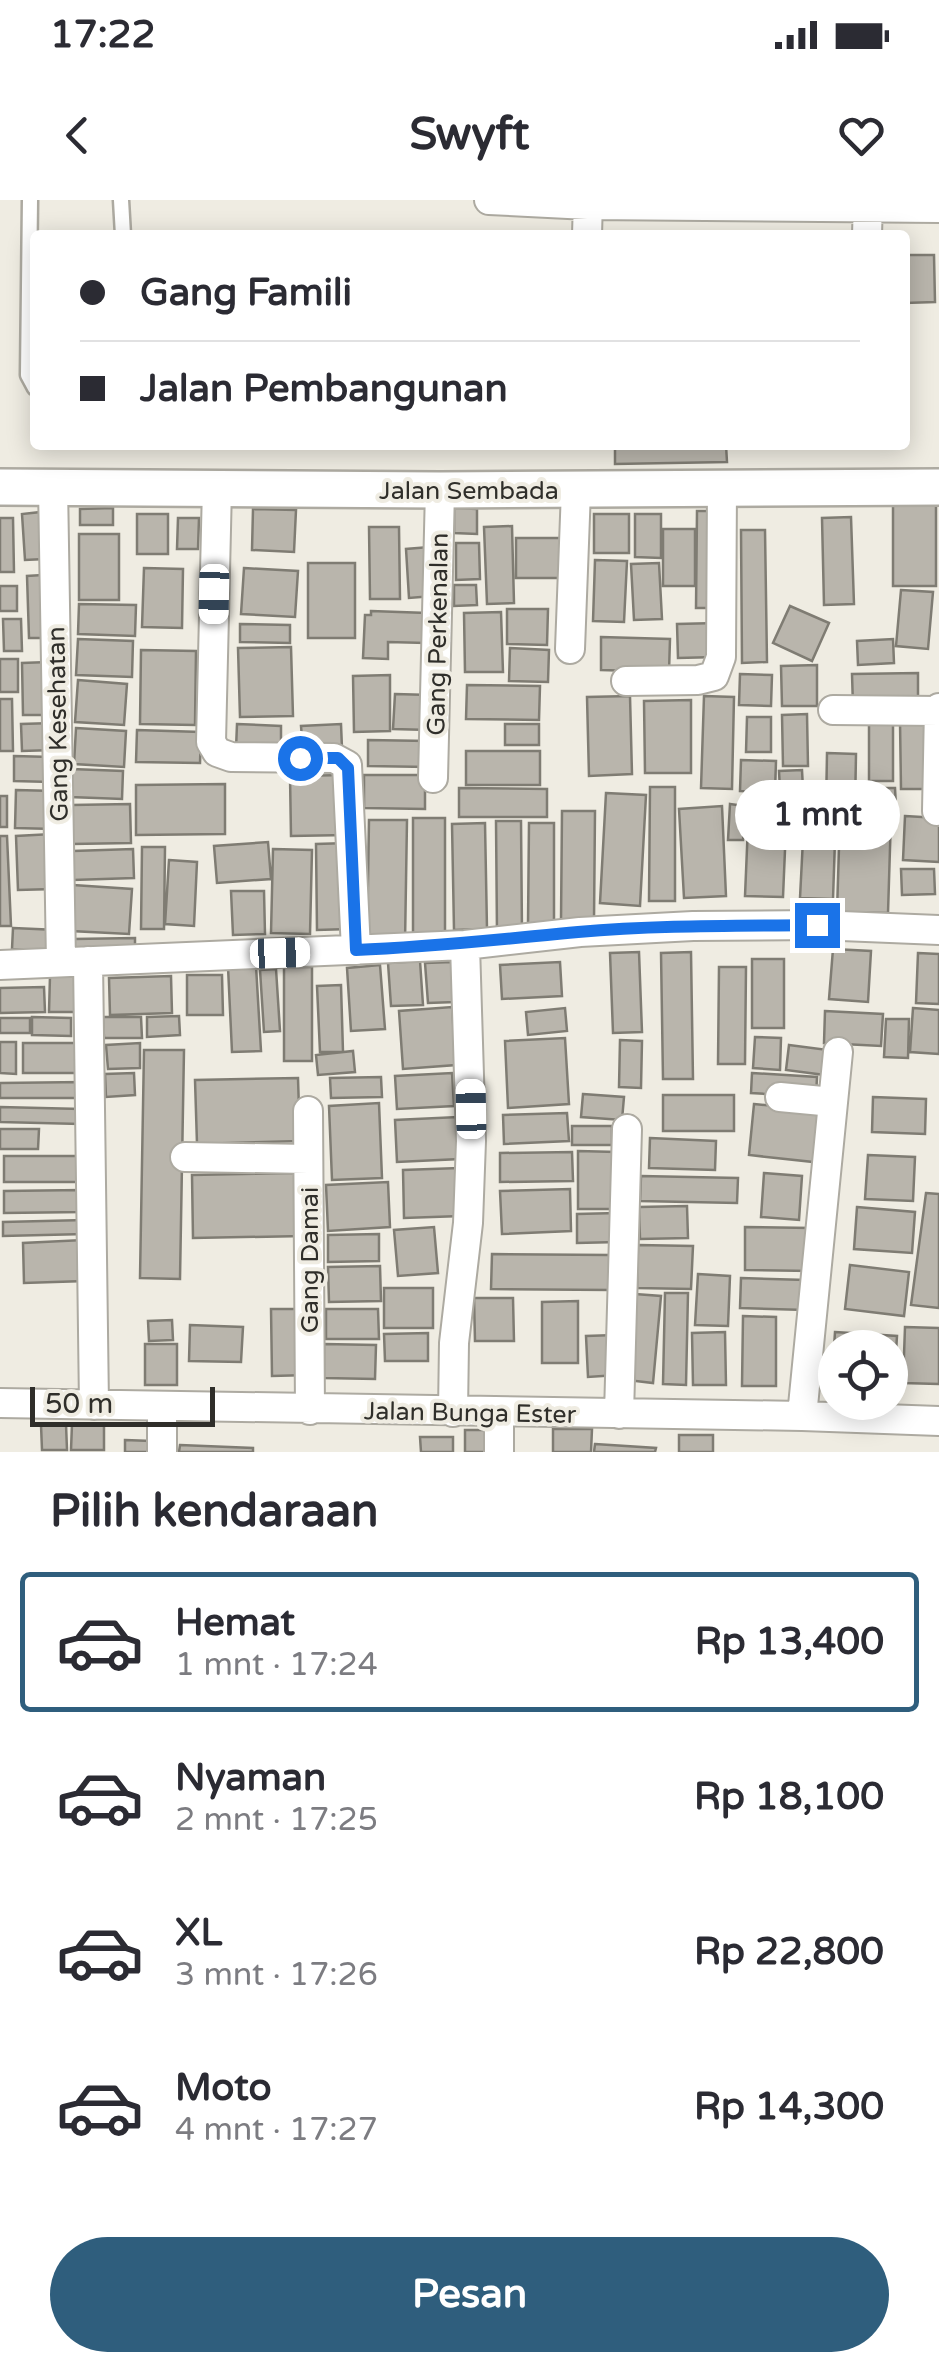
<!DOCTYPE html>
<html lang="id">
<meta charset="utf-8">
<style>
body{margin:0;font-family:"Varela Round",sans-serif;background:#f7f7f7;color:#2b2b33;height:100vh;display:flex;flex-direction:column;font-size:38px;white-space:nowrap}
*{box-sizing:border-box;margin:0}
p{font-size:32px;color:#7c7c81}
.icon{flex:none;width:55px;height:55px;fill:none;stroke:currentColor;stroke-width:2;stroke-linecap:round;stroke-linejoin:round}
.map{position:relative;height:1252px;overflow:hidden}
.sheet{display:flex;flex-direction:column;background:#fff;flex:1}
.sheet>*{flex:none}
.top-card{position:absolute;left:30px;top:30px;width:880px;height:220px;border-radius:10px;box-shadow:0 5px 25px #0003;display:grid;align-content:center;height:220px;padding:0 50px;background:#fff}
.fabs{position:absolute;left:818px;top:1130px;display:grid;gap:20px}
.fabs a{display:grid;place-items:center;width:90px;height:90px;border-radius:50%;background:#fff;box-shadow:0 5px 25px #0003;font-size:50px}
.scale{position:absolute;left:30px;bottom:25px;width:185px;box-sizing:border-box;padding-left:10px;border:5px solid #2f2e2a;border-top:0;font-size:28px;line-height:35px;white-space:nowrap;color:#2f2e2a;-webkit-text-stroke:8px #efece2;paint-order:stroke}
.end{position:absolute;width:45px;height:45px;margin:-22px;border:12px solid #1a73e8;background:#fff;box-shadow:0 0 0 5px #fff}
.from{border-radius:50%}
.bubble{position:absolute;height:70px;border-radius:35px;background:#fff;box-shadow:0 5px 25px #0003;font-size:32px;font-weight:700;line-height:70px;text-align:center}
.car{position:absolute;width:30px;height:60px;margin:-30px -15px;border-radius:12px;box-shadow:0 0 8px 2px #0007;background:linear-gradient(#fff 24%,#345 0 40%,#fff 0 76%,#345 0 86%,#fff 0)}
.top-card b{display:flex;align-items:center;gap:35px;height:95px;font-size:38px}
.top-card b+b{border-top:2px solid #e1e1e2}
.top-card i{width:25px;height:25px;background:#2b2b33}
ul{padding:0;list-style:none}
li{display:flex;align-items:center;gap:30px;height:140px;margin:0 20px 15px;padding:0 30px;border:5px solid transparent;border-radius:10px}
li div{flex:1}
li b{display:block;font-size:38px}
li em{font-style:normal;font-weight:700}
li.current{border-color:#2f5e7d}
li>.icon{width:90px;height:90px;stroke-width:1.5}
h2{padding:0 50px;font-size:45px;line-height:120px}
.action{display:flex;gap:20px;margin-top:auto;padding:20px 50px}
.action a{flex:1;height:115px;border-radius:60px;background:#2f5e7d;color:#fff;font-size:40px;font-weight:700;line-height:115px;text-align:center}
.status{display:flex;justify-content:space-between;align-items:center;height:70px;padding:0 50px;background:#fff;direction:ltr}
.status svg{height:28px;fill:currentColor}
header{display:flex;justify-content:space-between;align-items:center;height:130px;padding:0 50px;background:#fff;font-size:45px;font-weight:700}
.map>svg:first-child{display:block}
</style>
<div class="status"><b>17:22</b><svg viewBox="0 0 49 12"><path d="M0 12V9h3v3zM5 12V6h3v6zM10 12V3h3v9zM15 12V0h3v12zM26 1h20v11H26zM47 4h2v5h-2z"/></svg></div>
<header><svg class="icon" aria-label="back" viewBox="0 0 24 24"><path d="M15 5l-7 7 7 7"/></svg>Swyft<svg class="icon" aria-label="heart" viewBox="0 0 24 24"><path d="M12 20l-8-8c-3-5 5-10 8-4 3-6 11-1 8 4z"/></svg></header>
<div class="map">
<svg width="939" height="1252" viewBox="0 0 939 1252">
<rect width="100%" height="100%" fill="#efece2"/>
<path fill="#b9b5ac" stroke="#7f7c73" stroke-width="2.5" d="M905,55H934L935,102L905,103Z
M615,245H726L727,262L615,264Z
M893,301H936V386H893Z
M113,308V325H80V309Z
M454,308L477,309V334L454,333Z
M253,309L296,310L294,352L252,350Z
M697,311H717L716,408H696Z
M41,312L45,359L25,360L22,314Z
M137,314H168V354H137Z
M594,314H629V353H594Z
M635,314H661V358L635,357Z
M851,317L854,404L824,405L822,318Z
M0,318H13L14,372H0Z
M178,318H199L198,349H177Z
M512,326L514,403L487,404L484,327Z
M369,327H399L400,399H370Z
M663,329H695V386H663Z
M741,330H765L767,462L742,463Z
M79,334H119V400H79Z
M516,338H561V378H516Z
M456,343H479L480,379L456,380Z
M429,347L433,396L409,398L406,349Z
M595,360L627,361L624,422L593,421Z
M308,363H355V438H308Z
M659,363L662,419L634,420L631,364Z
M144,368L183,369L182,428L142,427Z
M244,368L298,371L295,417L241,414Z
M42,375L44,438H29L27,376Z
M454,385H476L477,405L454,406Z
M0,386H17V411H0Z
M901,390L933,392L928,449L896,446Z
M79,404L136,405L135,436L78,434Z
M790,406L829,423L812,461L773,443Z
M507,409H548L547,445L507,444Z
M371,411L427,413L426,443L388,442V459L363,458L365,415H371Z
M501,412L503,472H465L464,413Z
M3,419H21L22,451H4Z
M717,423V457L678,458L677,424Z
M240,424L290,425V443L240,442Z
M601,437L670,439L669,472L601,470Z
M78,439L133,441L132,477L76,475Z
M893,439L894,463L858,465L857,441Z
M291,447L293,516L240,517L238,448Z
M510,448L549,450L548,482L509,481Z
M141,450L196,451L195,525L140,524Z
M0,459H18V492H0Z
M48,462L50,515H23L22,463Z
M817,465V506H782L781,466Z
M918,473V506H853L852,474Z
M740,474L772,475L771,506L739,505Z
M390,475V531L354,532L353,476Z
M78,480L127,484L124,525L75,522Z
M467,485L540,486L539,520L466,519Z
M395,494L430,495L429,530L393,529Z
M630,496L632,574L589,576L587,497Z
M704,496L734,497L732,589L701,588Z
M0,499H12L13,551H0Z
M691,500V573H645L644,501Z
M807,514L808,566H783L782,515Z
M747,517H771V552H746Z
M900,521H926L927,589H901Z
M53,523L54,550L22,551L21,524Z
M237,524L281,526V550L236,549Z
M341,524L342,548L303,550L301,526Z
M505,524H539V545H505Z
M869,524H893V581H869Z
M76,528L126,531L124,567L74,564Z
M137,530L201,532L200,563L136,562Z
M368,540L428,541V567L368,566Z
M466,551H540V585H466Z
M827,553L856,554L855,609H826Z
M14,556L51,557V582L14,581Z
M741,560L776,561L775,592L740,591Z
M71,569L123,571L122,599L70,597Z
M802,570L803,589L780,590L779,571Z
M346,575L347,635L291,636L290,576Z
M364,575H425V609L364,608Z
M225,584V634L136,635V585Z
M650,587H675V701H649Z
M459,588L547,589V617H459Z
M866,588H895L896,607H867Z
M16,590L55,591L54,629L15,628Z
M606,593L646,595L640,706L600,703Z
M0,596H7V627H0Z
M749,601L787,603L783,697L745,696Z
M130,604L131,643L72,644V605Z
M730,604L745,606L743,640H728Z
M722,606L726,696L684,698L679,609Z
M562,611H595L594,721H561Z
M840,615L891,616L888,713L837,712Z
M905,616L939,618V662L903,660Z
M413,618H445V738H413Z
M369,620H407L405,743L367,742Z
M496,621H521L522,733L497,734Z
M485,623L487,729L454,730L452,624Z
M529,623H554V725H528Z
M52,634L54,689L18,690L16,636Z
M0,636H7L11,726H0Z
M803,639L835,640L833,699L800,698Z
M268,642L271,679L217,683L214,646Z
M348,643L349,729L317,730L316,644Z
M142,647H165L164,729H141Z
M133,649L134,678L73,680V651Z
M273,649L312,650L310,734L271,733Z
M169,660L197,662L194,726L165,724Z
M901,669H934L935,694L902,695Z
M73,685L132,689L129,734L71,731Z
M231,691H264L265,734L233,735Z
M13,728L57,730L55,751L12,749Z
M135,738V750H74V739Z
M833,749L871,751L868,802L829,799Z
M639,752L642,832L613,833L610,753Z
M691,752L693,879H663L661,753Z
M918,753L939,754V804L916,803Z
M752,759H784V828H752Z
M420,761L423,805L391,806L388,763Z
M452,762L455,802L428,803L425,763Z
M560,762L562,796L502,799L500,765Z
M380,765L385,829L351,831L347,768Z
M256,766L261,851L232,852L228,767Z
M284,767H312V861H284Z
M719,767H746L745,864H718Z
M276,769L280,831L264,832L260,770Z
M187,775H222L223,815H187Z
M50,776L79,777L78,812H49Z
M171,776L172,813L110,815L109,778Z
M341,785L343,852H320L317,786Z
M44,787L45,812L0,813V788Z
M452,807L456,865L403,869L399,811Z
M565,808L567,831L528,835L526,812Z
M913,808L939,810V854L910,852Z
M825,811L883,814L881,846L824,843Z
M179,816L180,835L147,837V817Z
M32,817L71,818V836L32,835Z
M103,817H141L142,838H104Z
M0,818H30V833H0Z
M886,819H909L908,858L884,857Z
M755,837L781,838L780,870L753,868Z
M565,838L569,904L508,908L505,841Z
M620,840L642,841L641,888L619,887Z
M0,842H16V874L0,873Z
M23,843H85V873H23Z
M140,843V868L108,869L106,845Z
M789,845L828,850L825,875L786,870Z
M144,850H184L180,1079L140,1078Z
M353,851L355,872L318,875L316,855Z
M134,873L135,895L106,897L105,874Z
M452,873L454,906L397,909L395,876Z
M752,873L817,877L816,897L751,893Z
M381,877L382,897L331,898L330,878Z
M298,878L300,941L197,944L195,880Z
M83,882L84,898H0V883Z
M583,894L624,897L622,920L581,917Z
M663,895H734V931H663Z
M873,897L926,899L925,934L872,932Z
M379,903L382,978L332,980L329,906Z
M754,904L828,911L823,963L749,955Z
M0,907L81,909L80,924L0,922Z
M567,913L569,941L504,944L503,915Z
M458,917L460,959L397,962L395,920Z
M572,926H612V945H572Z
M0,929H39L38,949H0Z
M650,938L716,941L715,970L649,968Z
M578,951L617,952V1009H578Z
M572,952L573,981L500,982V953Z
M868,955L915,957L913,1001L865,999Z
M4,956H86V982H4Z
M459,968L461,1016L404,1018L403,970Z
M301,973L303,1036L193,1038L192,975Z
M764,973L802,976L799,1020L761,1017Z
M641,976L738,978L737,1003L640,1001Z
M388,982L390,1027L328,1031L326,985Z
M570,989L571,1031L502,1034L500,991Z
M82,990L83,1012L4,1013V991Z
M926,993L939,994V1108L911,1105Z
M687,1006L688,1038L640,1039L639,1007Z
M857,1007L915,1012L912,1053L854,1049Z
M617,1013L618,1042L577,1043V1014Z
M85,1020V1034L3,1036V1022Z
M434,1027L438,1073L398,1076L394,1030Z
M745,1027L812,1028L811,1071L745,1070Z
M379,1034V1061L328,1062V1035Z
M83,1040L85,1081L24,1083L23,1043Z
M638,1045L693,1046L691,1089L637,1088Z
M492,1054L610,1055V1090L491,1089Z
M850,1065L909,1072L904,1116L845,1109Z
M380,1066L381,1101L329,1102L328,1067Z
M698,1074L730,1076L728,1126L695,1125Z
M741,1078L806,1080L805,1110L740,1108Z
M384,1088H433V1128H384Z
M665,1093H688L686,1185L663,1184Z
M635,1094L661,1096L653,1183L627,1180Z
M474,1098H513L514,1141H475Z
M578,1101V1163H542V1102Z
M271,1109H309V1175L272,1176Z
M326,1109H378L379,1139H326Z
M743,1116L776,1117V1186H742Z
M172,1120L173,1140L149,1141L148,1121Z
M190,1125L243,1127L241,1162L189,1161Z
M905,1127L939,1128V1184L903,1183Z
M725,1132L726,1185H693L692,1133Z
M835,1132L897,1136L894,1183L890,1182V1148H835V1180L832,1179Z
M428,1133V1161H385L384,1134Z
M615,1135L617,1175L588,1177L586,1136Z
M145,1144H177V1185H145Z
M324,1144L376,1145L375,1179L324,1178Z
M66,1224L67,1250H42L41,1225Z
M72,1224H104V1250H71Z
M553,1229H592L591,1252H553Z
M465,1230H493V1252H465Z
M679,1235H713V1252H679Z
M420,1237H453V1252H421Z
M125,1240L151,1241V1252H125Z
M595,1244L656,1248L655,1252H594Z
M180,1245L253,1248V1252H179Z"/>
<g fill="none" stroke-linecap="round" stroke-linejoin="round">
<defs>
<path id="service" d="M30,0L28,175L35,188
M121,0L123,35"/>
<path id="minor" d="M489,0L588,5L939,8
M587,35L588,0
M867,35L868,0
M53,286L61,762
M217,287L211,542L217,552L231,557L334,558L347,565L356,750
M570,449L576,290
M626,481L698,480L714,476L721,457L722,287
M833,510L939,511
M433,578L440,290
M937,611L939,508
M88,761L94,1205
M0,765L465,745L580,732L693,726L817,725L939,730
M780,897L833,902
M308,911L310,1210
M185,957L308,959
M0,1203L802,1216L939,1221
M453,1212L454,1143L468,1023L471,941L465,745
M499,1212V1252
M619,1214L627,929
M802,1216L838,852
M162,1252V1207"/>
<path id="tertiary" d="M0,287L440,290L939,287"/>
</defs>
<use href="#service" stroke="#adaaa1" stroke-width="19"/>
<use href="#minor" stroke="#adaaa1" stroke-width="32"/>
<use href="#tertiary" stroke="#adaaa1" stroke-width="40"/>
<use href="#service" stroke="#fff" stroke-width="14"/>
<use href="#minor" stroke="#fff" stroke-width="28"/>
<use href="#tertiary" stroke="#fff" stroke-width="35"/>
</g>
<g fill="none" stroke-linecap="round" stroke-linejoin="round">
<path stroke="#1a73e8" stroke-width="12" d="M300,558H338L348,568L356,750C432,747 503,739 578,732C658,725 738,726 817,725"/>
</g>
<g text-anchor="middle" stroke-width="8" stroke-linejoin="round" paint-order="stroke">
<g font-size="25" fill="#2f2e2a" stroke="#efece2">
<text x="469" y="299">Jalan Sembada</text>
<text transform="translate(437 434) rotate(-89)" y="9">Gang Perkenalan</text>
<text transform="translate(57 524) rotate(-91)" y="9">Gang Kesehatan</text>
<text transform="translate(309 1060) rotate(-90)" y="9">Gang Damai</text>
<text transform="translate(470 1212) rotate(1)" y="9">Jalan Bunga Ester</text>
</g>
</g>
</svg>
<div class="fabs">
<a><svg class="icon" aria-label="locate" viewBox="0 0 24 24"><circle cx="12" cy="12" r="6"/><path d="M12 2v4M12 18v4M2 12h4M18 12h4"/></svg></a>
</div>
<div class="scale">50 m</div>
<i class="end from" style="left:300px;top:558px"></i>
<i class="end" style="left:817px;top:725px"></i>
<div class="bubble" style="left:735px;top:580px;width:165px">1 mnt</div>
<i class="car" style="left:214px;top:394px;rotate:181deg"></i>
<i class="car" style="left:280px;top:753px;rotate:88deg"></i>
<i class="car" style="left:471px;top:909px;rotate:359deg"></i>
<div class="top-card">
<b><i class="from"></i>Gang Famili</b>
<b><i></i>Jalan Pembangunan</b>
</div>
</div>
<section class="sheet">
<h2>Pilih kendaraan</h2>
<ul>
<li class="current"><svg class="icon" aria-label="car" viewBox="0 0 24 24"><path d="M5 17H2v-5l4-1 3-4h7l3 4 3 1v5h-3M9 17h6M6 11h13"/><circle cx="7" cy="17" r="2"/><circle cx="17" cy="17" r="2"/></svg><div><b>Hemat</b><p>1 mnt · 17:24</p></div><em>Rp 13,400</em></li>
<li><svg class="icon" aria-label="car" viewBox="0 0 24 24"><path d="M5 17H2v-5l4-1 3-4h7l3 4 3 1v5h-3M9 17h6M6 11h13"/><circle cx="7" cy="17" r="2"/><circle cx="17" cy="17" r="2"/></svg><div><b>Nyaman</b><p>2 mnt · 17:25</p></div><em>Rp 18,100</em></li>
<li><svg class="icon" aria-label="car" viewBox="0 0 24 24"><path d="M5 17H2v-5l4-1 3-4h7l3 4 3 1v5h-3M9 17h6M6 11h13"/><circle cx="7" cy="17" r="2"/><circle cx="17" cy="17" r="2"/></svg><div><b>XL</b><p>3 mnt · 17:26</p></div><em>Rp 22,800</em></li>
<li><svg class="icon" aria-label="car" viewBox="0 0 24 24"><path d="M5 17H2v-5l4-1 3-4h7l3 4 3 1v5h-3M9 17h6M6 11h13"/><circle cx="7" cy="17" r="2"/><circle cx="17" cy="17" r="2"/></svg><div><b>Moto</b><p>4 mnt · 17:27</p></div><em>Rp 14,300</em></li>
</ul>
<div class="action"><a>Pesan</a></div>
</section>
